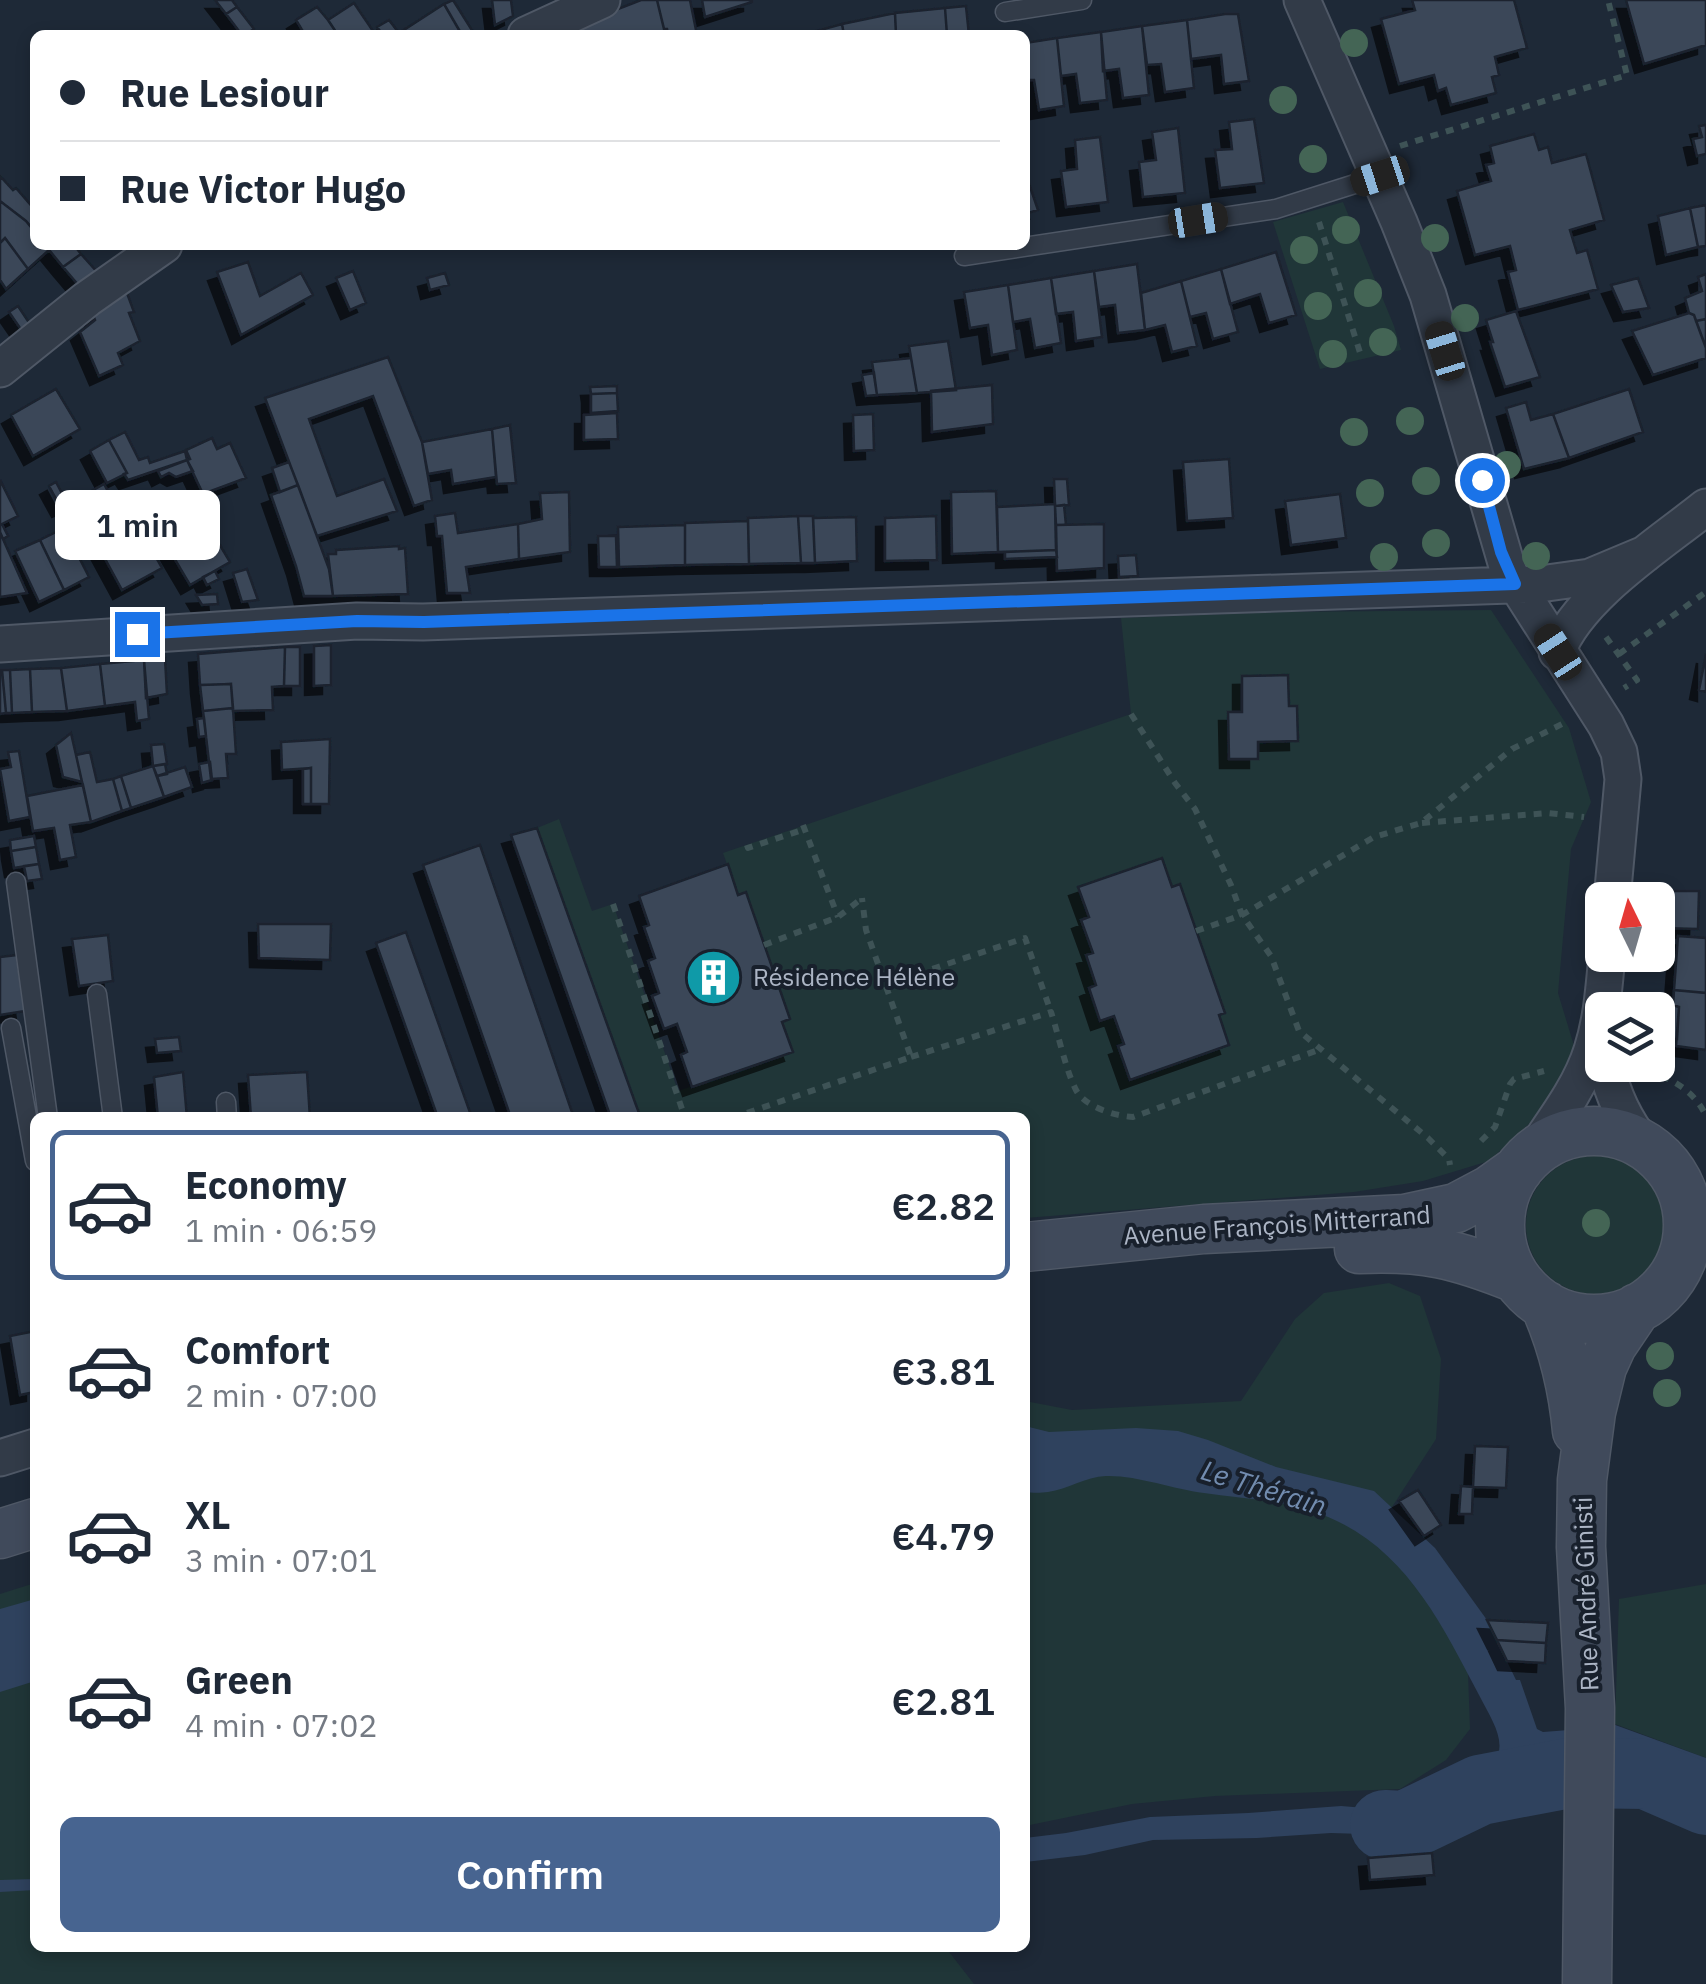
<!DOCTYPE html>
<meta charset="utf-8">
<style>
body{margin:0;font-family:"IBM Plex Sans",sans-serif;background:#f2f2f3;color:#1f2937;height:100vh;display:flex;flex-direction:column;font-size:38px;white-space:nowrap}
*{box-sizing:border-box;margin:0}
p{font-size:32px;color:#747a83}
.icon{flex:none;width:55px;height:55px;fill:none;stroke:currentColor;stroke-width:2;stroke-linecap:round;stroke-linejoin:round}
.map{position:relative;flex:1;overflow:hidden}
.panel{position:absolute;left:30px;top:1112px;width:1000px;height:840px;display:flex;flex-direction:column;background:#fff;border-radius:15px;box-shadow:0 5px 15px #0003}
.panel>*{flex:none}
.top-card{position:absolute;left:30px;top:30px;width:1000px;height:220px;border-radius:15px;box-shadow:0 5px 15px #0003;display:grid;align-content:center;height:220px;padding:0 30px;background:#fff}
.needle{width:65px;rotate:355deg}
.controls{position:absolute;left:1585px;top:882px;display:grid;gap:20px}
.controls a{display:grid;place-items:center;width:90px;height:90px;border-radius:15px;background:#fff;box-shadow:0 5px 15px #0003;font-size:50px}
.end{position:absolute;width:45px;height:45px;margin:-22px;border:12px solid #1a73e8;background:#fff;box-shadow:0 0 0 5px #fff}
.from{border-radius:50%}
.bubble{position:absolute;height:70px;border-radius:15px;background:#fff;box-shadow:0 5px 15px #0003;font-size:32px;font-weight:600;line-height:70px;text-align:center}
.car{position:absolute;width:30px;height:60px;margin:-30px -15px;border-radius:12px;box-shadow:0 0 8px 2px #0007;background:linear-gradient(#222 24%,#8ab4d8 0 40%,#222 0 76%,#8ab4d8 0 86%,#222 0)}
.top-card b{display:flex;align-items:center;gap:35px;height:95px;font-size:38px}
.top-card b+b{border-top:2px solid #e0e1e3}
.top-card i{width:25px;height:25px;background:#1f2937}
ul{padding:18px 0 0;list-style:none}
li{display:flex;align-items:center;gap:30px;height:150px;margin:0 20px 15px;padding:0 10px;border:5px solid transparent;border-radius:15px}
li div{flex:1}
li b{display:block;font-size:38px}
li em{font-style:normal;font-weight:600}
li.current{border-color:#476490}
li>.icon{width:90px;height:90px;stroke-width:1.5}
.cta{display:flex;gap:20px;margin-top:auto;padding:20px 30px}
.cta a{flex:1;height:115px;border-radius:15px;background:#476490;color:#fff;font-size:40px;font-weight:600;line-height:115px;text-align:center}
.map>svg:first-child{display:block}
</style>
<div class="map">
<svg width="1706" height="1984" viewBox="0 0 1706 1984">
<defs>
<filter id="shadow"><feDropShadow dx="-9" dy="9" stdDeviation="0" flood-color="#0009"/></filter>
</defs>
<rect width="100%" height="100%" fill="#1e2937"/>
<path fill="#203638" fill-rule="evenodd" d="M1343,202L1394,326L1401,350L1320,369L1273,222Z
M1491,610L1569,728L1591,802L1571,849L1558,993L1575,1049L1558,1097L1489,1161L1423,1181L1354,1192L1025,1218V1118L641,1117L537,828L559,819L592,911L613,904L678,1091L793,1052L782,1022L790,1018L746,893L738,895L723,853L1131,714L1121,618L1285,612ZM1287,675L1289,706L1297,707L1298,740L1258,742V759H1229L1228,713L1242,712V676ZM1162,858L1172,887L1179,884L1229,1045L1130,1079L1118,1047L1124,1044L1114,1016L1089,988L1096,985L1086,956L1093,953L1089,917L1079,887Z
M1526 1225a69 69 0 1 1 138 0a69 69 0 1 1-138 0Z
M1389,1283L1420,1296L1441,1359L1436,1439L1392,1507L1384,1550L1415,1584L1451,1640L1468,1673L1470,1729L1446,1760L1400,1789L1215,1796L1132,1804L1025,1826V1401L1072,1410L1241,1401L1295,1319L1324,1293Z
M35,1583V1948H946L974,1984H0V1594Z
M1706,1584V1758L1615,1724L1619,1599Z"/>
<path fill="#2f425e" d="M1025,1426L1049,1432L1136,1428L1178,1431L1208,1440L1276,1467L1374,1491L1435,1548L1487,1620L1516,1680H1520L1537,1729L1543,1732L1569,1730L1607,1722L1706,1758V1815L1681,1802L1645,1790L1556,1799L1487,1795L1482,1797L1477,1779C1516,1753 1496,1728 1479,1695C1438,1617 1400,1538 1309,1510C1276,1500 1238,1498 1204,1493C1173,1489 1136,1475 1106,1476C1085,1477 1068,1489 1048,1492C1041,1493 1032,1493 1025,1492Z
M35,1599V1681L0,1692V1609Z
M1469,1783L1473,1800L1416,1830L1395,1835L1331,1833L1257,1838L1153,1840L1085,1855L1025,1862V1838L1066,1833L1150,1817L1248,1813L1341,1806L1402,1811L1420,1807Z
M35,1879V1890L0,1892V1880Z"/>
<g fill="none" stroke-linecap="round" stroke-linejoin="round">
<path stroke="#2f425e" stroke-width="70" d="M1385,1825L1405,1826L1480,1790L1569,1773L1646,1774L1706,1800"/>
</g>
<path fill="#3a4758" stroke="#1a222e" stroke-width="2.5" filter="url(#shadow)" d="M215,0H232L237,7L226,14Z
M453,0L475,35H462L444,4Z
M492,0H511L513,16L495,25Z
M641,0H657L664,29H667L668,35H658V32L650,35H572L569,28Z
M657,0H690L697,35H668L667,29H664Z
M702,0H752V2L705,17Z
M1412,0H1514L1527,48L1495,57L1499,75L1492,77L1496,93L1451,105L1446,88L1438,91L1434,75L1399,84L1381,19L1415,10Z
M1626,0H1706V45L1644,64Z
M354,3L373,31L368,35H338L328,20Z
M444,4L462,35H383L377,27L389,20L399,33Z
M966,6L969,35H947L945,8Z
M237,7L254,29L245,35H242L226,14Z
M317,7L328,20L338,35H305L296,20Z
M945,8L947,35H896L895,13Z
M895,13L896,35H844L842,24Z
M1225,14H1238L1249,81L1224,84L1221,55L1191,59L1187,20Z
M1187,20L1194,88L1165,92L1161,64L1147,65L1142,26Z
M842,24L844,35H802Z
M1142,26L1149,95L1123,98L1119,69L1103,71L1101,32Z
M1101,32L1107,100L1080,103L1076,74L1061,76L1057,38Z
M1057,38L1064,106L1039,110L1034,80H1025V43Z
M1254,119L1264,183L1220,188L1215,150L1232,149L1229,122Z
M1706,125V154L1697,156L1693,139L1702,137L1699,126Z
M1178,128L1185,193L1143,197L1139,162L1156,160L1152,132Z
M1534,134L1539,150L1548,147L1552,163L1586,154L1604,220L1570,230L1577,253L1587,250L1598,289L1518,310L1508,272L1516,270L1510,246L1475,255L1457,191L1491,181L1486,165L1494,163L1490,146Z
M1100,137L1108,202L1066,207L1061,171L1077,169L1075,140Z
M1025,172L1038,210L1025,214Z
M0,176L13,190L16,188L35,210V232L26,221L0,201Z
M0,201L26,221L35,232V245H45L49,250L28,269L5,238L0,243Z
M1706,205V246L1698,247L1690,208Z
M1690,208L1698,247L1666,255L1658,216Z
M5,238L28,269L6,289L0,280V243Z
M45,245H74L81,254L63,267Z
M1276,252L1296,315L1269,323L1260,294L1230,304L1221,269Z
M81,254L98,273L80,287L63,267Z
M248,262L260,296L301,273L313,295L241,335L217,272Z
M1137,264L1145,330L1118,333L1115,305L1099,307L1094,271Z
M1221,269L1238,332L1213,339L1206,313L1190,317L1181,281Z
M353,271L366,303L350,310L336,278Z
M1094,271L1102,337L1076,341L1073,312L1056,314L1051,278Z
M445,273L449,285L430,290L427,278Z
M1706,274V319L1696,321L1694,315L1689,313L1685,298L1702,291L1698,277Z
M1051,278L1061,343L1035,348L1030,319L1013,322L1008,285Z
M1638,278L1649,308L1623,312L1611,285Z
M1181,281L1197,346L1172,352L1165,325L1145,330L1141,293Z
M1008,285L1017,350L992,355L988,325L970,328L964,292Z
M127,293L134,312L129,313L140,341L118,353L123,365L99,376L80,332L95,320L92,312Z
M18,306L30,324L22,331L9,312Z
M1516,311L1540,377L1505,387L1490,342H1493L1486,320Z
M1689,313L1694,315L1706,348V358L1653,375L1632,331Z
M1706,319V348L1696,321Z
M948,341L956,390L917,393L909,346Z
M388,357L422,442L432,500L414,506L373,396L309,419L337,496L384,479L397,511L317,536L265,398Z
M911,358L917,393L877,395L872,362Z
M874,373L877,395L866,396L862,375Z
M992,385L993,424L932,432L931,391Z
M617,386V393L591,394L590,387Z
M56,389L80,429L33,456L11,415Z
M1629,389L1643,432L1569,458L1553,414Z
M617,393L618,411L591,413V394Z
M1526,402L1531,420L1553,414L1569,458L1524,469L1506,408Z
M617,413L618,439L584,440V415Z
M873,414L874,450L854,451L853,415Z
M510,425L516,483L497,484L492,429Z
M492,429L496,477L453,484L451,470L428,474L422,442Z
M125,432L139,460L148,457L150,463L185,451L187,460L128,480L124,474L127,473L109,440Z
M212,438L217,449L230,443L246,478L203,494L187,460L190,459L186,450Z
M109,440L127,473L107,483L90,451Z
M1229,459L1233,518L1187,521L1183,462Z
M187,460L193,471L176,477L169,473L161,477L158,471Z
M289,462L298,485L280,492L272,468Z
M1054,479H1067L1069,505L1055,506Z
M0,480L18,516L2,524L8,536L3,539L0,532Z
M56,482L68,505L61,508L49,486Z
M104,484L111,497L88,509L81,497Z
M298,485L329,569L333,596H304L296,566L271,495Z
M996,491L998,552L952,554L951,492Z
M569,492L570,552L519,559L518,524L542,519L540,493Z
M1340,494L1346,538L1291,545L1285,501Z
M1055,504L1056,550L998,552L997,507Z
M1064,505L1066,525H1056L1055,506Z
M455,513L458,533L518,524L519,559L466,567L470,593H447L442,536H437L435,516Z
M798,516H813L815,563H801Z
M798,516L801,563L749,564L748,518Z
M936,516L937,560L885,561V518Z
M856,517L857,561L815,563L813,518Z
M172,520L184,539L208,525L230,562L190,585L157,529Z
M748,521L749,564L685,565V523Z
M136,522L162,568L122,590L97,544Z
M1104,524V568L1057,571L1056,525Z
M685,525V565L619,567L618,527Z
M64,528L89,577L64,590L40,540Z
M0,532L3,539L27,593L0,597Z
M598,536H616L617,567H599Z
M40,540L64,590L39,602L15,551Z
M399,546V549L405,548L408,594L333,596L328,554H336V550Z
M1056,550L1057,557L1005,559V552Z
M1136,555L1138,576L1119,577L1118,556Z
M247,569L258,600L242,602L233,573Z
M215,571L219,579L207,585L203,577Z
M217,594L218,604L202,605L196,595Z
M331,645V685L314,686V646Z
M285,647L284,686L272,687L273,710L233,711L231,684L200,685L198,654Z
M285,647H300V686H284Z
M1706,654V692L1699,690Z
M165,658L167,694L146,698L144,660Z
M144,660L149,719L137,721L135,702L105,706L100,664Z
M100,664L105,706L67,711L61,668Z
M61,668L67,711L32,712L30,669Z
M30,669L32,712L12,713L10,670Z
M0,670H2L6,713L0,714Z
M2,670H10L12,713H6Z
M1288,675L1289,706H1297L1298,741L1258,742V759H1229L1228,712H1242V676Z
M231,684L233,708L203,711L200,685Z
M233,708L236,754H226L228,778L211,779L203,711Z
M204,718L206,736L199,737L197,719Z
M71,733L76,755L82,782L63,777L56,745Z
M330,739L329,804H311V768L282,770L281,742Z
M164,744L167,764L153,766L151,745Z
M19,751L30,817L9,821L0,769L11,767L8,752Z
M90,752L97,782L113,779L122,811L91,822L76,755Z
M210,762L212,780L202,783L199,764Z
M165,764L167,774L157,776L153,766Z
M153,766L164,797L131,808L121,776Z
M185,767L192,787L164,797L157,776Z
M311,768V804H303V769Z
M121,776L131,808L122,811L113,779Z
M83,785L91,822L70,825L76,857L60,860L54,828L33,831L27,796Z
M537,828L636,1105L641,1118H611L511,835Z
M34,836L36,847L11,851L10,840Z
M480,845L574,1118H511L423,865Z
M36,847L39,864L14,868L11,851Z
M1162,858L1172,887L1180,884L1225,1013L1219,1015L1229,1045L1130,1080L1118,1046L1124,1044L1114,1016L1100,1021L1089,988L1096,985L1086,955L1093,953L1081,920L1089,917L1078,887Z
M39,864L42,879L27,881L24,866Z
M728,864L738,895L746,892L790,1019L782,1022L793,1052L692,1087L681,1055L687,1052L677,1024L664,1029L652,996L659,993L648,961L655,958L644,927L649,925L639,896Z
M1651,891H1699L1698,929L1658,928V900H1651Z
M258,924H331L330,960L259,958Z
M406,932L472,1118H438L376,943Z
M108,935L113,981L79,986L72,939Z
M1678,936L1706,938V993L1674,990Z
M17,955L25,1011L0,1015V957Z
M1674,990L1706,993V1050L1676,1046L1679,1007L1673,1005Z
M1673,1005L1679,1007L1677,1039H1670Z
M179,1037L181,1051L157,1053L155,1039Z
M183,1072L187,1118H158L154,1077Z
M307,1072L310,1118H251L248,1075Z
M35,1331V1392L20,1395L10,1336Z
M1475,1446L1508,1447L1506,1488L1473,1487Z
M1461,1486L1473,1487L1472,1514H1459Z
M1418,1490L1441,1525L1424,1536L1399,1501Z
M1487,1620L1548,1623L1546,1643L1497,1640Z
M1497,1640L1546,1643L1545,1663L1507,1661Z
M1432,1853L1434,1875L1370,1880L1368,1858Z"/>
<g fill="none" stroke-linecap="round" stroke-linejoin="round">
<defs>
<path id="lane" d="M1005,12L1082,0
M964,256L1276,209L1380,176
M16,882L48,1118
M97,994L113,1118
M11,1028L35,1161
M226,1102L227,1118"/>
<path id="street" d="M1302,0L1399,222L1428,295L1509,573L1606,725L1619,752L1623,779L1612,900
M526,35L602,0
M0,369L87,299L164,245
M0,644L357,621L423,622L1540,584L1590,577L1645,554
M1557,652C1578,596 1660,544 1706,507
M1606,1065C1613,1097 1625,1120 1644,1146
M1532,1154C1554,1121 1580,1088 1592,1050C1602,1019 1604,987 1607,955
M0,1458L35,1447"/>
<path id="secondary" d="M1500 1225a94 94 0 1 1 188 0a94 94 0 1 1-188 0Z
M1025,1247L1204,1229L1405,1219L1456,1208L1490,1190L1518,1170
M1359,1249C1424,1246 1456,1254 1516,1278
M1545,1305C1563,1346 1573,1387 1577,1431
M0,1534L35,1523
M1587,1984L1590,1708L1581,1547L1582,1480L1591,1412L1602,1367L1612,1345L1637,1308"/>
</defs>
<use href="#lane" stroke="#4f5866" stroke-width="21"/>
<use href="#street" stroke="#4f5866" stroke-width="39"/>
<use href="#secondary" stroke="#4f5866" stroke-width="51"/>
<path stroke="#3e5356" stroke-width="6" stroke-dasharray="8 8" stroke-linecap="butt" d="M1400,146L1627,75L1608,0
M1319,222L1362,359
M1606,637L1637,680L1624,688
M1619,654L1706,592
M1131,714L1175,783L1195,809L1231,885L1242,915L1271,956L1299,1031L1428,1138L1449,1159L1450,1165
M1422,823L1548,813L1584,817
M803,825L838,917
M747,845L748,848L805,829
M613,904L685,1118
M1196,931L1242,915L1374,837L1421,823L1512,749L1566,722
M764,945L838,917L861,899
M887,984L1025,938L1051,1012
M911,1057L1051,1012C1058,1033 1066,1071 1076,1090C1085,1107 1115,1116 1133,1117L1321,1049
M1646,1072C1671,1076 1696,1093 1706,1116
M732,1118L911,1057L866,930L862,898
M1481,1141L1495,1127L1510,1084L1514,1079L1544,1071"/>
<use href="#lane" stroke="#323b48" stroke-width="18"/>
<use href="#street" stroke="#323b48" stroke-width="35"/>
<use href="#secondary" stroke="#404a5b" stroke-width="48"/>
</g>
<g fill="#446555">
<circle cx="1354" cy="43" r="14"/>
<circle cx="1283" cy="100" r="14"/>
<circle cx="1313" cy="159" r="14"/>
<circle cx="1346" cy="230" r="14"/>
<circle cx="1435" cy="238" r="14"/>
<circle cx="1304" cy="250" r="14"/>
<circle cx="1368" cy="293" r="14"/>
<circle cx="1318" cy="306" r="14"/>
<circle cx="1465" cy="318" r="14"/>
<circle cx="1383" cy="342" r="14"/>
<circle cx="1333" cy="354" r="14"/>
<circle cx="1410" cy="421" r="14"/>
<circle cx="1354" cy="432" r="14"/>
<circle cx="1507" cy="465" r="14"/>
<circle cx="1426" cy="481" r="14"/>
<circle cx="1370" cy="493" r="14"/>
<circle cx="1436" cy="543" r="14"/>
<circle cx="1536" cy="556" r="14"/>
<circle cx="1384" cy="557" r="14"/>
<circle cx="1596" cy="1223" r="14"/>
<circle cx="1660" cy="1356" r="14"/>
<circle cx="1667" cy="1393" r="14"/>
</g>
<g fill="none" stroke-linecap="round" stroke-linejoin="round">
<path stroke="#1a73e8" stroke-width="12" d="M137,634L357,621L424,622L1515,584L1501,552L1482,480"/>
</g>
<defs>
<symbol id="building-disc" viewBox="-11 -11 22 22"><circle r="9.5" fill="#0f9aa8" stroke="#18202c"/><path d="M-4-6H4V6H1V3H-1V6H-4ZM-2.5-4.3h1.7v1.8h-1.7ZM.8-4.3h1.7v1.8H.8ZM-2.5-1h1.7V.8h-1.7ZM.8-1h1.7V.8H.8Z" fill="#fff"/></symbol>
</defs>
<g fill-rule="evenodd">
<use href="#building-disc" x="682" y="946" width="63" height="63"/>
</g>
<g text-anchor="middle" stroke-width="8" stroke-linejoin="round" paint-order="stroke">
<g font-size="25" fill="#acb5c5" stroke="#18202c" text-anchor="start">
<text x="753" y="986">Résidence Hélène</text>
</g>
<g font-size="25" fill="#acb5c5" stroke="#18202c">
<text transform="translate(1277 1225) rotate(-4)" y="9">Avenue François Mitterrand</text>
<text transform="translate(1586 1594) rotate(-92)" y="9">Rue André Ginisti</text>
</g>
<g font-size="28" font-style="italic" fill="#728caf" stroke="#18202c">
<text transform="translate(1264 1488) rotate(17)" y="10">Le Thérain</text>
</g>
</g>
</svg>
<div class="controls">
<a><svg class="needle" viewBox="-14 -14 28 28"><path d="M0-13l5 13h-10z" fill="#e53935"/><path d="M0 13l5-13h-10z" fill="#747a83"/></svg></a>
<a><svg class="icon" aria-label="layers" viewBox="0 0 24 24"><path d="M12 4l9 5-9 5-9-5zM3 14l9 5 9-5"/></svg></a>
</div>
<i class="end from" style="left:1482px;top:480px"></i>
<i class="end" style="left:137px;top:634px"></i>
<div class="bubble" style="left:55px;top:490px;width:165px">1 min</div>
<i class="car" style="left:1380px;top:176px;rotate:252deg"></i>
<i class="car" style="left:1198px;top:220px;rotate:81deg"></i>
<i class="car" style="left:1445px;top:351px;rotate:343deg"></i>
<i class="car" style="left:1558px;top:652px;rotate:327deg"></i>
<div class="top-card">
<b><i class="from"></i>Rue Lesiour</b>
<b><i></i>Rue Victor Hugo</b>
</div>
<section class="panel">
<ul>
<li class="current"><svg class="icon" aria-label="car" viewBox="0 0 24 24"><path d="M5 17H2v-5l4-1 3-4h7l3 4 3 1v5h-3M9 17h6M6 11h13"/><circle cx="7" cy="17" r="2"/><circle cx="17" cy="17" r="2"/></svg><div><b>Economy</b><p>1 min · 06:59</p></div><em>€2.82</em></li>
<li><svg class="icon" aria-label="car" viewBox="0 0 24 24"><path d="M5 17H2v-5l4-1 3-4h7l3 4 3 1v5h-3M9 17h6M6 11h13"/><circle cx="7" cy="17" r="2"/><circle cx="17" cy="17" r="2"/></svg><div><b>Comfort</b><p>2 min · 07:00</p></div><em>€3.81</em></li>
<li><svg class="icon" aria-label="car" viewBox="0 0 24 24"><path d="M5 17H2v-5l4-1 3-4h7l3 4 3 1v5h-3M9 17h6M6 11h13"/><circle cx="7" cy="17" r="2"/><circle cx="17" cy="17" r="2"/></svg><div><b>XL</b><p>3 min · 07:01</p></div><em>€4.79</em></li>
<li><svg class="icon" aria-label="car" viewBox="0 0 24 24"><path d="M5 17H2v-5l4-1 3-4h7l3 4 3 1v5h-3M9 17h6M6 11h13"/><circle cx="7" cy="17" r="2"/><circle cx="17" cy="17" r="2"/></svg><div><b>Green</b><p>4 min · 07:02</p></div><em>€2.81</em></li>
</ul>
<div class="cta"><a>Confirm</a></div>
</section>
</div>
